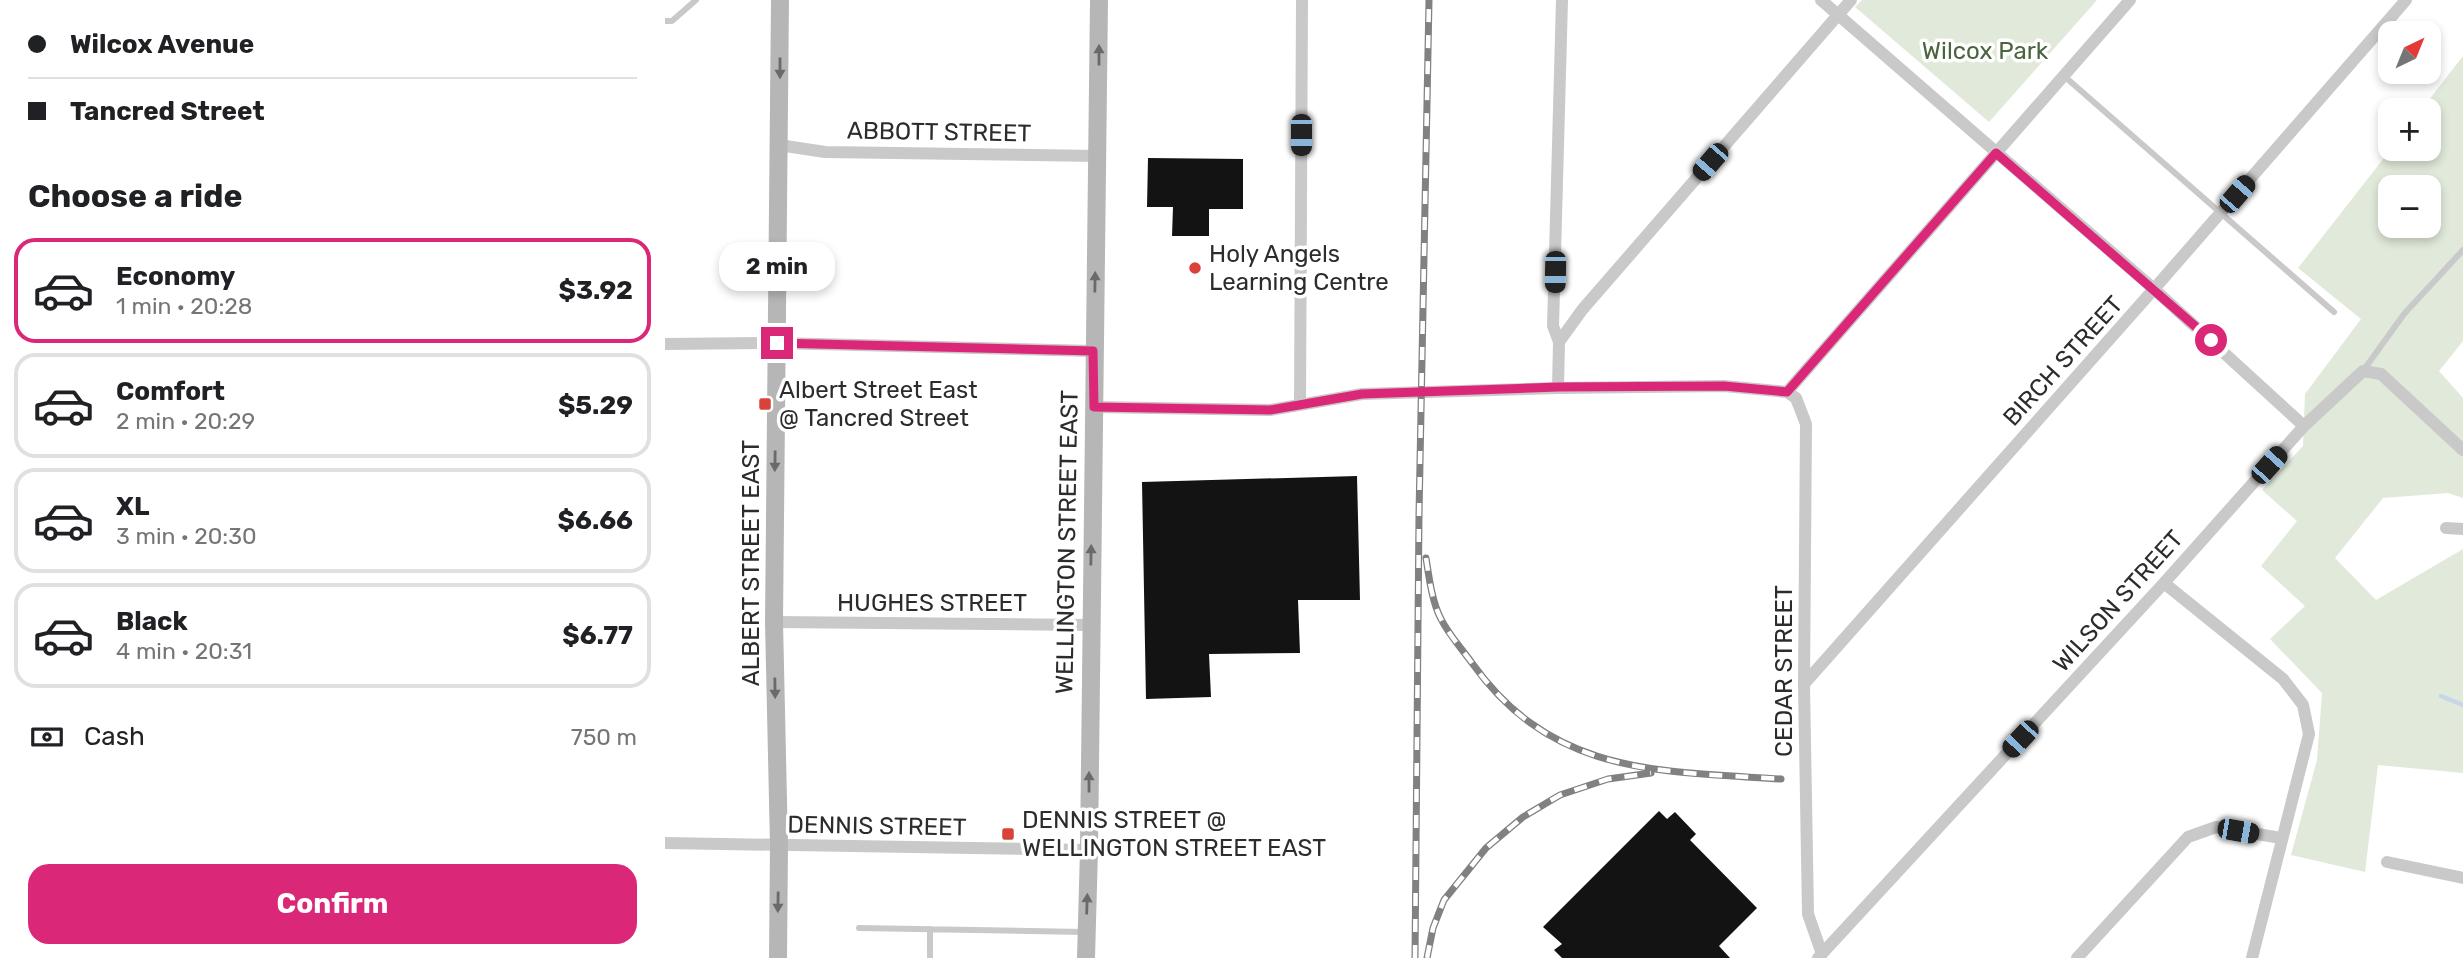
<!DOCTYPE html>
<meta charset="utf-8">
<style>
body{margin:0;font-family:Rubik,sans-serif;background:#f2f2f2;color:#202124;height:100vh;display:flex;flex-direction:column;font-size:26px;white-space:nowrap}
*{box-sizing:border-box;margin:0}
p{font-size:23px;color:#757577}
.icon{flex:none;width:38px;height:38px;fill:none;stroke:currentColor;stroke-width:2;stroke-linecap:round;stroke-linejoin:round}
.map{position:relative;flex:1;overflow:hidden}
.drawer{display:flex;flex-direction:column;background:#fff;width:665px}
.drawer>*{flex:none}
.hud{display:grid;align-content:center;height:154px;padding:0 28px;background:#fff}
.needle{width:46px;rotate:43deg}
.tools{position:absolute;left:1713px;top:21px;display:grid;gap:14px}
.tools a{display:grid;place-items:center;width:63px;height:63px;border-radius:14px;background:#fff;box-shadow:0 4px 10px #0003;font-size:35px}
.end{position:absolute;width:32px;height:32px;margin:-16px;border:9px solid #db2777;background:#fff;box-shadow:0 0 0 4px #fff}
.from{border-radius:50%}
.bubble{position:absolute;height:49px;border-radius:21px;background:#fff;box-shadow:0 4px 10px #0003;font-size:23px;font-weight:700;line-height:49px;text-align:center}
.car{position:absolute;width:21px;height:42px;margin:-21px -10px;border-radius:9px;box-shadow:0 0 5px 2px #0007;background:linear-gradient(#222 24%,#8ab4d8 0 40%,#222 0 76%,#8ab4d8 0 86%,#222 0)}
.hud b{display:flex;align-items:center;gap:24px;height:66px;font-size:26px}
.hud b+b{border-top:2px solid #e0e0e0}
.hud i{width:18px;height:18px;background:#202124}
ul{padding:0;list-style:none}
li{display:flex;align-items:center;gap:21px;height:105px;margin:0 14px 10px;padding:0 14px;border:4px solid #e0e0e0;border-radius:21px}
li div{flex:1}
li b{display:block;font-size:26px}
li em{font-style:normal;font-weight:700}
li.on{border-color:#db2777}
li>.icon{width:63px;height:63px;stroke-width:1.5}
h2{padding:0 28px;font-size:32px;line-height:84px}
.pay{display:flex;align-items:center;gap:18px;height:77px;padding:0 28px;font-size:26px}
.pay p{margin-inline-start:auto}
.cta{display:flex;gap:14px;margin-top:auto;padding:14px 28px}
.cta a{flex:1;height:80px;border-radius:21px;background:#db2777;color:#fff;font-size:28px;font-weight:700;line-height:80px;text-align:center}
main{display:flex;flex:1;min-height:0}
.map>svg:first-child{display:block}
</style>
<main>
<section class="drawer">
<div class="hud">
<b><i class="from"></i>Wilcox Avenue</b>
<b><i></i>Tancred Street</b>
</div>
<h2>Choose a ride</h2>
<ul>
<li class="on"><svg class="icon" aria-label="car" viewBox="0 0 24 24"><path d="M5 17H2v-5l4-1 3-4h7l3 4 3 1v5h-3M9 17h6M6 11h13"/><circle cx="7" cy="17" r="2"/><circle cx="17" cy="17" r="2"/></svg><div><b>Economy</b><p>1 min · 20:28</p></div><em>$3.92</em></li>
<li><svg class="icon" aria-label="car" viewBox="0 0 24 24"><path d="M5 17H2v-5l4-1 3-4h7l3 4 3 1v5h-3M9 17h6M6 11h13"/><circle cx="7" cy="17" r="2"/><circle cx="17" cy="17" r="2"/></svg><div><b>Comfort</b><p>2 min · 20:29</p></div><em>$5.29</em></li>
<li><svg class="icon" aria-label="car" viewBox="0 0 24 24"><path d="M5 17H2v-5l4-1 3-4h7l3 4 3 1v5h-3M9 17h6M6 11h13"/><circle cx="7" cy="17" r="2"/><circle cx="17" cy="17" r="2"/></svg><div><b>XL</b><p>3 min · 20:30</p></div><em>$6.66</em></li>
<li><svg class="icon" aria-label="car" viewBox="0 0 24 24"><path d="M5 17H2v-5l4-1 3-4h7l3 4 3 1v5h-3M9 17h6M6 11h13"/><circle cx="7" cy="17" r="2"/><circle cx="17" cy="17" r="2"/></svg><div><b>Black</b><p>4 min · 20:31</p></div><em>$6.77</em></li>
</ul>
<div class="pay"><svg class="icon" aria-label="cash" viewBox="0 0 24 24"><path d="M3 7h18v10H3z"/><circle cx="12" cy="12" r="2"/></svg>Cash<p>750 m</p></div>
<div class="cta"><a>Confirm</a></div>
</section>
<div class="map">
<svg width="1798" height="958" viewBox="0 0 1798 958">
<rect width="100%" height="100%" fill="#fff"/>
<path fill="#e0e9da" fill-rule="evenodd" d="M1197,0H1432L1324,122L1190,7Z
M1798,56V341L1774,371L1798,398V498L1783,493L1718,498L1670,558L1711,600L1798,549V773L1713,765L1700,872L1626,855L1652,760L1657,693L1605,639L1640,606L1596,566L1632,521L1597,490L1638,446L1640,394L1696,319L1633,268L1726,149H1764V110H1756ZM1726,187H1764V226H1726Z"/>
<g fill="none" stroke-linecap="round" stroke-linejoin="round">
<path stroke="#c7d7e8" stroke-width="4.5" d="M1776,696L1798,705"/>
</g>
<path fill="#131313" d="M483,158L578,159V209H544V236H507L508,207H482Z
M692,476L695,600H633L635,653L544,654L546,697L481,699L477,482Z
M994,811L1002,819L1010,812L1031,834L1025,840L1092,908L1054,946L1065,958H897L889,950L897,944L878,927Z"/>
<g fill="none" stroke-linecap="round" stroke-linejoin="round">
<path stroke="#c9c9c9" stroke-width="6" d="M0,21H7L31,0
M1399,76L1669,312
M1698,371L1739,314L1798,250
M194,928L419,932
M265,958V929"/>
<path stroke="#c9c9c9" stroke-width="12" d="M1156,0L1489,289L1639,426
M114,145L160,152L433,156
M894,342L917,310L1186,0
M0,344L112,343L428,351
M893,388L894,342L888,326L897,0
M1122,392L1465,0
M635,405L637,0
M429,407L605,410L697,394L893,388L1059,386L1122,392L1131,398L1141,424L1139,684L1143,914L1157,954
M1781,528L1798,529
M1499,583L1618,679L1638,705L1644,734L1587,958
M109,622L425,625
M1139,684L1489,289L1741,0
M0,843L424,850
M1722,862L1798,878
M1153,958L1499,583L1639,426L1698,371L1716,374L1798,450
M1412,958L1523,837L1551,827L1616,838"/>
<path stroke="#b6b6b6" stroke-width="18" d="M113,958L114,845L109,622L115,0
M421,958L424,850L434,0"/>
<defs>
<path id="rail" d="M761,558C764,577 767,602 776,619C784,635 797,649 807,663C887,775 992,771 1116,779
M750,958L754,514L764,0
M762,958L768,928L779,900L821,848L858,817L895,795L943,779L986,773"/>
</defs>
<use href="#rail" stroke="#818181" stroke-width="7"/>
<use href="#rail" stroke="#fff" stroke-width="4.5" stroke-dasharray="13" stroke-linecap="butt"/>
</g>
<defs><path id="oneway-solid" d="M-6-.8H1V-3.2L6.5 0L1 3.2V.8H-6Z" transform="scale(1.75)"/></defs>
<g fill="#6a6a6a">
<use href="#oneway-solid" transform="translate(434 55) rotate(-90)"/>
<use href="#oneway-solid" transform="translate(115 68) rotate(90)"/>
<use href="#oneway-solid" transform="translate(430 282) rotate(-89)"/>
<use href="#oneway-solid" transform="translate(110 461) rotate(91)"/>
<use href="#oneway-solid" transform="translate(426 555) rotate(-89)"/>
<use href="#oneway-solid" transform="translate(110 688) rotate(89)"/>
<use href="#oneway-solid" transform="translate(424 782) rotate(-90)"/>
<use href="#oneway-solid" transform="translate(113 902) rotate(91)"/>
<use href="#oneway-solid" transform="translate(422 904) rotate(-88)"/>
</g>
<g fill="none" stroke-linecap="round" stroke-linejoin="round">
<path stroke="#db2777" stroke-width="9" d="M112,343L428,351L429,407L605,410L697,394L893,387L1059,386L1122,392L1331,153L1546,340"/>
</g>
<g fill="#d94238" stroke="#fff" stroke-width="2.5">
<circle cx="530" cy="268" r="7"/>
<rect x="93" y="397" width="14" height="14" rx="3.5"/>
<rect x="336" y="827" width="14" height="14" rx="3.5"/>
</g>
<g text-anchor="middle" stroke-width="7" stroke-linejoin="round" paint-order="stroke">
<g font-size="24" fill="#4a643d" stroke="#fff">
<text x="1320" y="59">Wilcox Park</text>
</g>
<g font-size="24" fill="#2c2c2c" stroke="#fff">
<text transform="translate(274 132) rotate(1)" y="8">ABBOTT STREET</text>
<text transform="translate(1398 361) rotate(-48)" y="8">BIRCH STREET</text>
<text transform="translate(402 542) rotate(-89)" y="8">WELLINGTON STREET EAST</text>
<text transform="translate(86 563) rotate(-90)" y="8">ALBERT STREET EAST</text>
<text transform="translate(1453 601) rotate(-48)" y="8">WILSON STREET</text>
<text x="267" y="611">HUGHES STREET</text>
<text transform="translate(1119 671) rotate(-90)" y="8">CEDAR STREET</text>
<text transform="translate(212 826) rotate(1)" y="8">DENNIS STREET</text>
</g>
<g font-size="24" fill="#2c2c2c" stroke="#fff" text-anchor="start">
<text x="544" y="262">Holy Angels<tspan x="544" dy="28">Learning Centre</tspan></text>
<text x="114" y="398">Albert Street East<tspan x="114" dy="28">@ Tancred Street</tspan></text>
<text x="357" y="828">DENNIS STREET @<tspan x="357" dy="28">WELLINGTON STREET EAST</tspan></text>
</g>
</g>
</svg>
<div class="tools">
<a><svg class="needle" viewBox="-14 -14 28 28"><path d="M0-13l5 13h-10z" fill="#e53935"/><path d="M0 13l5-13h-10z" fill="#757577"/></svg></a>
<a>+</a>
<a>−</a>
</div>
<i class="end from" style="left:1546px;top:340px"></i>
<i class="end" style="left:112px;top:343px"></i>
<div class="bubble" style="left:54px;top:242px;width:116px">2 min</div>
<i class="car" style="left:636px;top:135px;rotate:180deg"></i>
<i class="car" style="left:1045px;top:162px;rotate:221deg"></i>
<i class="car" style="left:1572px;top:194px;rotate:41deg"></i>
<i class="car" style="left:890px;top:272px;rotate:181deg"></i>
<i class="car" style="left:1604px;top:465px;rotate:42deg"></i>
<i class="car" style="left:1355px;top:739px;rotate:223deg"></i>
<i class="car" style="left:1573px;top:831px;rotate:100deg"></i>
</div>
</main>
